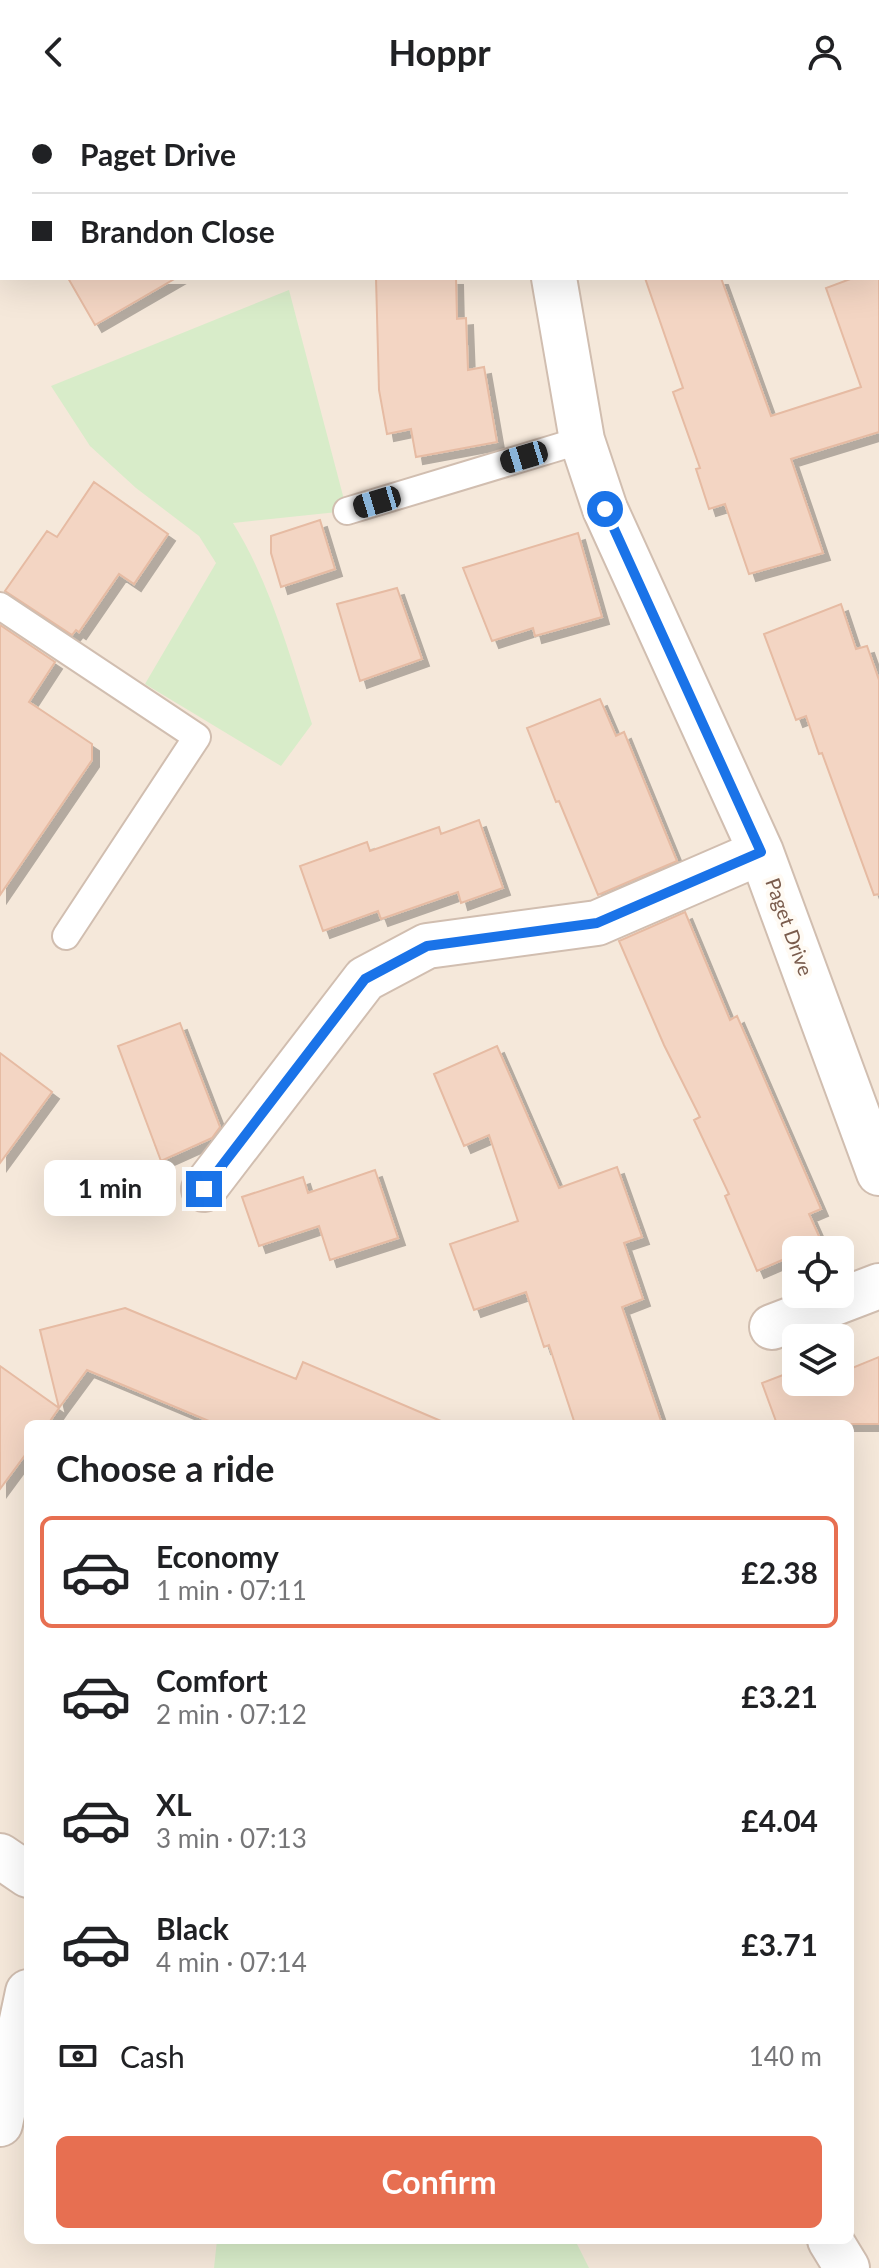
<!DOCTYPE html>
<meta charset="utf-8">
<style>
body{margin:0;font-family:Lato,sans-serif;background:#f6f6f6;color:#202124;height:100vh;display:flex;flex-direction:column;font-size:30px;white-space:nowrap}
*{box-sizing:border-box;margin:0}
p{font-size:26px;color:#757577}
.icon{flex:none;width:44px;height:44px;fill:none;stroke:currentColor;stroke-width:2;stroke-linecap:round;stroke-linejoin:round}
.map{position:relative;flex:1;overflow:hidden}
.sheet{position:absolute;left:24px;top:1316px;width:830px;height:824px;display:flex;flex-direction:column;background:#fff;border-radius:12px;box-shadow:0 8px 32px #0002}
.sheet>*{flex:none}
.guide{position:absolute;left:0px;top:0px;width:880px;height:176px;box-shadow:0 8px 32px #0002;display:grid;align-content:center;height:176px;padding:0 32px;background:#fff}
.controls{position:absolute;left:782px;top:1132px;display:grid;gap:16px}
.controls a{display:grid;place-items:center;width:72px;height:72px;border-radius:12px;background:#fff;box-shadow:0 8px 32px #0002;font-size:40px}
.end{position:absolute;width:36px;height:36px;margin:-18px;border:10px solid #1a73e8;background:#fff;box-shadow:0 0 0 4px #fff}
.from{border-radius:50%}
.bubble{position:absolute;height:56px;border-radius:12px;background:#fff;box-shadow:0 8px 32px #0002;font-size:26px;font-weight:700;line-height:56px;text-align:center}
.car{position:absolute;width:24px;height:48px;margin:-24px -12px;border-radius:10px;box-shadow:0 0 6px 2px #0007;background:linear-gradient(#222 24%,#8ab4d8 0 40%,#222 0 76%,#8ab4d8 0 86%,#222 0)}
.guide b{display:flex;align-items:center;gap:28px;height:76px;font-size:30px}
.guide b+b{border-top:2px solid #e0e0e0}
.guide i{width:20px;height:20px;background:#202124}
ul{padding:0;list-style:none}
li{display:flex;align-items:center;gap:24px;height:112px;margin:0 16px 12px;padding:0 16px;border:4px solid transparent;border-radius:12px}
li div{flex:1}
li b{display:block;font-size:30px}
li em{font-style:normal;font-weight:700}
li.on{border-color:#e76f51}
li>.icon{width:72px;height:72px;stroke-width:1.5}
h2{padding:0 32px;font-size:36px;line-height:96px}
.pay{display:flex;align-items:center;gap:20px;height:88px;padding:0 32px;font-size:30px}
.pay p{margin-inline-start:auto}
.primary-button{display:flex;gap:16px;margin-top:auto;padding:16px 32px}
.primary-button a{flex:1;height:92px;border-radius:12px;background:#e76f51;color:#fff;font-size:32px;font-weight:700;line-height:92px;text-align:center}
header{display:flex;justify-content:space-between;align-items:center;height:104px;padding:0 32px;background:#fff;font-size:36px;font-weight:700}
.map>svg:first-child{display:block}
</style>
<header><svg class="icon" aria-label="back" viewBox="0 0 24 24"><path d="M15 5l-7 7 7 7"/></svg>Hoppr<svg class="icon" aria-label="person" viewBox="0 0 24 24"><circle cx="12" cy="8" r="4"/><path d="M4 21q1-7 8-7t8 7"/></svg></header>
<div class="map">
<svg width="879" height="2164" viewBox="0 0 879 2164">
<defs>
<filter id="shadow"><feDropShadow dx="7" dy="7" stdDeviation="0" flood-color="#0004"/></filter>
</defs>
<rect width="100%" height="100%" fill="#fdf6ec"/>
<path fill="#f5e8da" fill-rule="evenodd" d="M0,0H879V2164H0ZM2,2H878V174H2ZM796,1146H840V1190H796ZM796,1234H840V1278H796ZM28,1320H850V2136H28Z"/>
<path fill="#d8ecc9" d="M289,186L347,407L233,419C271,480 290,553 312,620L281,662L145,580L216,459L199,432L136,384L90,342L51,282Z
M217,2136H365L366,2140L381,2136H575L589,2164H214Z"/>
<path fill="#f3d5c3" stroke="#e6bba3" stroke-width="2" filter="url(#shadow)" d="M879,165V328L791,355L823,449L749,470L725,400L709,405L696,365L700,364L673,288L683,284L645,174H721L771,312L861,283L826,184L853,174H878Z
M68,174H176L95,221Z
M376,174H456L457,215L466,214L468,266L484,263L497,338L416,353L411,325L387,330L379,286Z
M94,378L168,430L134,480L119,470L79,528L76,526L72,531L5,487L47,427L57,433Z
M320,416L335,465L281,483L271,449V432Z
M578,429L602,513L535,532L533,524L492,537L463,464Z
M397,484L422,555L360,577L337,500Z
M841,500L856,545L867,542L879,576V790L874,791L822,649L819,650L806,612L796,616L764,530Z
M0,521L55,558L29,598L92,640V656L0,791Z
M600,595L616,632L624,628L677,757L598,791L559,697L556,698L527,624Z
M479,716L503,784L461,799L458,788L381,815L378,807L323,827L300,762L367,738L370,747L439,723L441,730Z
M685,808L730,916L737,912L821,1105L809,1110L822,1139L805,1146H796V1150L757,1167L725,1092L729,1090L694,1016L700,1013L664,941L619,837Z
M180,919L220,1023L212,1034L161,1057L118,942Z
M497,942L559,1084L617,1063L642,1133L624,1139L643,1195L622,1203L662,1320H575L549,1241L544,1243L526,1188L474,1206L450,1140L518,1117L489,1031L464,1042L434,970Z
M0,949L52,988L0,1059Z
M375,1066L398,1134L330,1156L319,1122L259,1142L242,1093L303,1073L308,1089Z
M125,1204L296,1275L303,1258L448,1320H216L87,1266L59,1304L40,1226Z
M879,1253V1320H777L762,1279L796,1266V1278H840V1269Z
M0,1262L59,1304L48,1320H28V1347L0,1385Z"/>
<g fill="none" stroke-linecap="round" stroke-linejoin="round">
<defs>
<path id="lane" d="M347,407L582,336
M0,502L197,633L66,832"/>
<path id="street" d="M523,0V2
M86,2L87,0
M554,174L582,336L605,405L761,748L879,1069
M204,1085L365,875L427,842L597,819L761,748
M772,1223L879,1182
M0,1752L28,1771
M0,2020L28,1888
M830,2136L847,2164"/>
</defs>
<use href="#lane" stroke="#d1beb0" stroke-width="30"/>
<use href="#street" stroke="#d1beb0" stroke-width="48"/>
<use href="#lane" stroke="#fff" stroke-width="26"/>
<use href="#street" stroke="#fff" stroke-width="44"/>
</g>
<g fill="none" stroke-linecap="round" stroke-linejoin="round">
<path stroke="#1a73e8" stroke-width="10" d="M204,1085L365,875L427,842L597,819L761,748L605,405"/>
</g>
<g text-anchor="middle" stroke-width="8" stroke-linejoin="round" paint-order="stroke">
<g font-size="20" fill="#7a5c4d" stroke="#fffaf3">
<text transform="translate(789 823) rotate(70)" y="7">Paget Drive</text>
</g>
</g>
</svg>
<div class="controls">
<a><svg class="icon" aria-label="locate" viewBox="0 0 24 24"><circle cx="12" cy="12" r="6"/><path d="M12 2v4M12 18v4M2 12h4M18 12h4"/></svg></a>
<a><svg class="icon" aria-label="layers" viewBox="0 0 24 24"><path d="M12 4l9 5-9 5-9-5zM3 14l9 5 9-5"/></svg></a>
</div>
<i class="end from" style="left:605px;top:405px"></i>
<i class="end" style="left:204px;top:1085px"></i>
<div class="bubble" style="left:44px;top:1056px;width:132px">1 min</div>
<i class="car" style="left:524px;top:353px;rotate:253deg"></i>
<i class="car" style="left:377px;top:398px;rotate:253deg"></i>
<div class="guide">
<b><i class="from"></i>Paget Drive</b>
<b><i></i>Brandon Close</b>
</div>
<section class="sheet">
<h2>Choose a ride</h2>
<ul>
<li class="on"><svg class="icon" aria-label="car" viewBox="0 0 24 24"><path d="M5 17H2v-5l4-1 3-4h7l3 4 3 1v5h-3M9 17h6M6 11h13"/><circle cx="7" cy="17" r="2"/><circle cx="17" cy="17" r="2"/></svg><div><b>Economy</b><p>1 min · 07:11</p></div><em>£2.38</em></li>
<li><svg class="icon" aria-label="car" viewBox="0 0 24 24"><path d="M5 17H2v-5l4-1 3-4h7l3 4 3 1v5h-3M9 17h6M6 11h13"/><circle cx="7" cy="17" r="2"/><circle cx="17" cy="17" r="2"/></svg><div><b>Comfort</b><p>2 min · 07:12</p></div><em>£3.21</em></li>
<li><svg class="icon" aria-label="car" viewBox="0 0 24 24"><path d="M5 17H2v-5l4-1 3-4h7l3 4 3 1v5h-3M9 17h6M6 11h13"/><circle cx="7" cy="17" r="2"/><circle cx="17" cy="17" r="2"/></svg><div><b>XL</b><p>3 min · 07:13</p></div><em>£4.04</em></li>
<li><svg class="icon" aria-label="car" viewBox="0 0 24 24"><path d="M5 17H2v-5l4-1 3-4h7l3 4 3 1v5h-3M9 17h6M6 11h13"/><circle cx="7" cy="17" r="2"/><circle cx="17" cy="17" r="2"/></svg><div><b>Black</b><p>4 min · 07:14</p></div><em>£3.71</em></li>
</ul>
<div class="pay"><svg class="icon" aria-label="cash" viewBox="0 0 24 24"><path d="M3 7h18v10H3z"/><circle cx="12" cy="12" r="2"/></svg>Cash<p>140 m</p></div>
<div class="primary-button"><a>Confirm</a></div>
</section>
</div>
